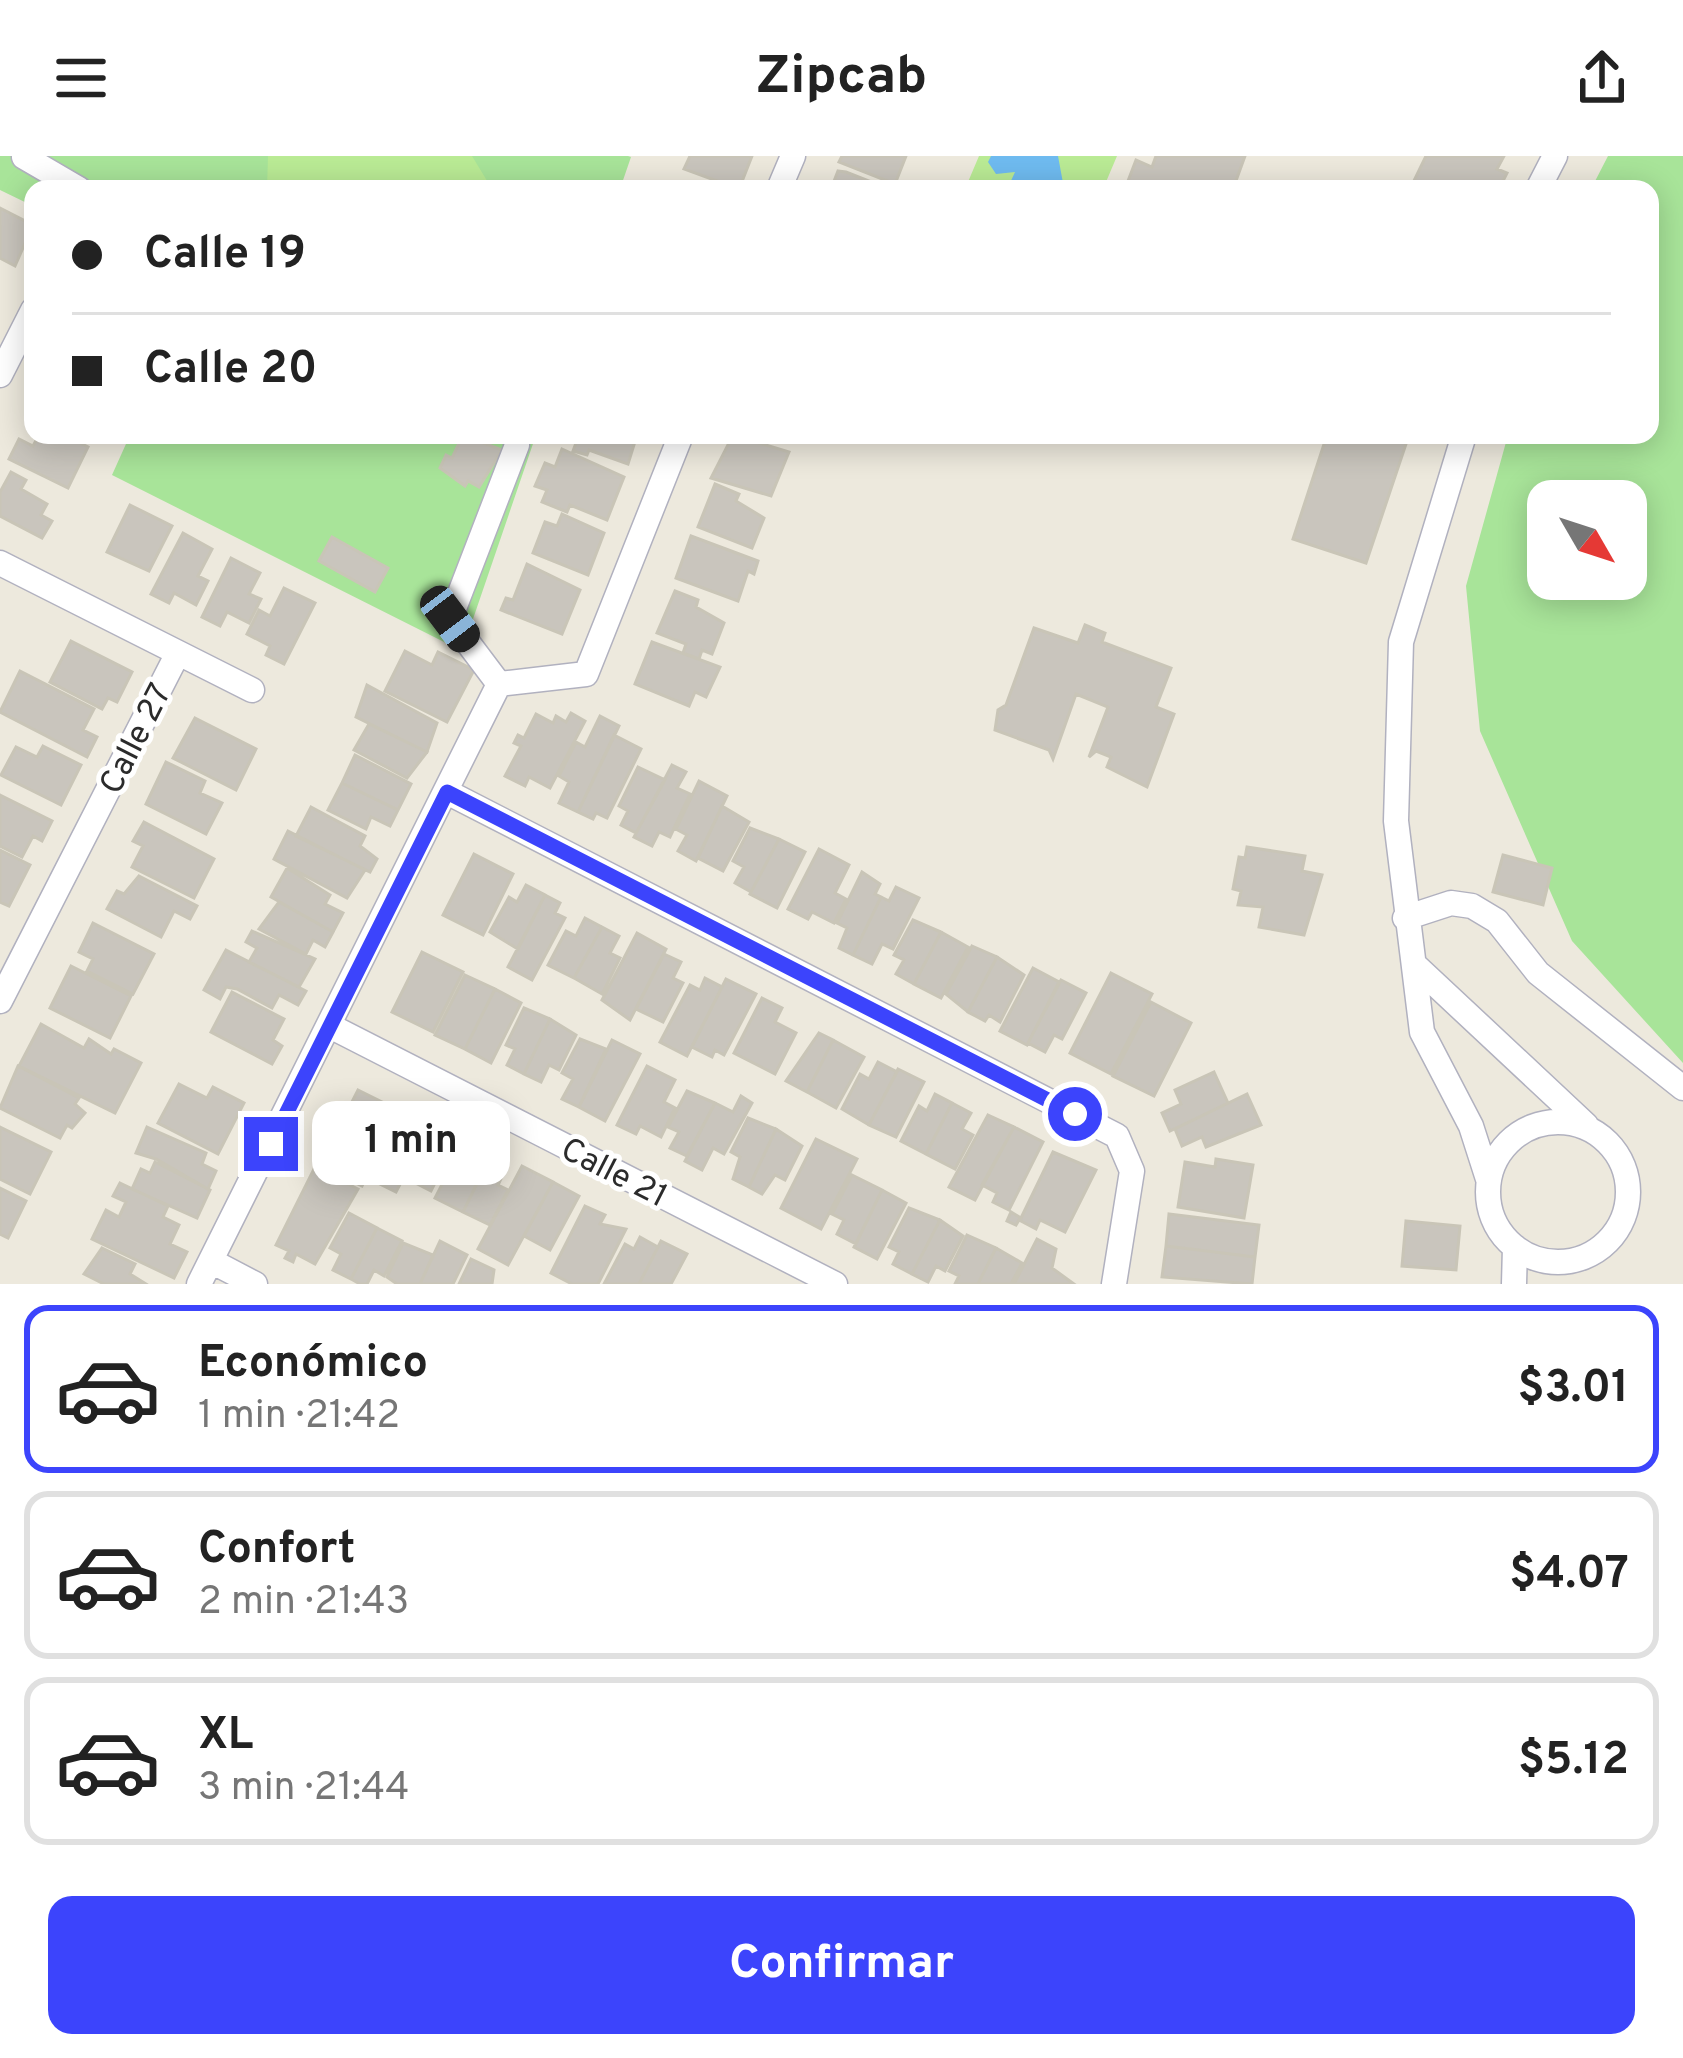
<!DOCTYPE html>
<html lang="es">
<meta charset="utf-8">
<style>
body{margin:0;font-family:Overpass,sans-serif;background:#f6f6f6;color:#222;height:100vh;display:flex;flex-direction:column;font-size:45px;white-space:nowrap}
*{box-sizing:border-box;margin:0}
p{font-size:39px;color:#767676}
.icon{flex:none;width:66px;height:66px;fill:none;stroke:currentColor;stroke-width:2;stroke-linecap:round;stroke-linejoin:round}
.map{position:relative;height:1128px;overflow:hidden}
.side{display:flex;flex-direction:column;background:#fff;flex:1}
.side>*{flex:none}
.top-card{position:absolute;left:24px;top:24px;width:1635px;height:264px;border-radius:24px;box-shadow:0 6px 30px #0003;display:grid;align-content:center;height:264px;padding:0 48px;background:#fff}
.needle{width:78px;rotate:129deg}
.tools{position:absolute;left:1527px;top:324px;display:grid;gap:24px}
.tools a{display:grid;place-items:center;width:120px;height:120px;border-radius:24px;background:#fff;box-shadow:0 6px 30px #0003;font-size:60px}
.end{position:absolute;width:54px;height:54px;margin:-27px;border:15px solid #3c44fc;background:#fff;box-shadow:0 0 0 6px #fff}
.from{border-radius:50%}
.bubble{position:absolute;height:84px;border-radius:24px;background:#fff;box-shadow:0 6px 30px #0003;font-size:39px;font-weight:700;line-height:84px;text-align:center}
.car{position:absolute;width:36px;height:72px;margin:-36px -18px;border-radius:15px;box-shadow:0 0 9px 3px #0007;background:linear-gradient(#222 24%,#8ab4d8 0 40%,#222 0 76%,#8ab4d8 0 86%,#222 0)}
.top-card b{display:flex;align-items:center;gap:42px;height:114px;font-size:45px}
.top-card b+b{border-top:3px solid #e0e0e0}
.top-card i{width:30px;height:30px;background:#222}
ul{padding:21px 0 0;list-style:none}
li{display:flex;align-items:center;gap:36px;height:168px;margin:0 24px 18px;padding:0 24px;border:6px solid #e0e0e0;border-radius:24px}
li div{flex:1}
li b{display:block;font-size:45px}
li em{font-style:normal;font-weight:700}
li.on{border-color:#3c44fc}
li>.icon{width:108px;height:108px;stroke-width:1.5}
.action{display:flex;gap:24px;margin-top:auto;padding:24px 48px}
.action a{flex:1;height:138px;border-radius:24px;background:#3c44fc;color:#fff;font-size:48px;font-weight:700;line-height:138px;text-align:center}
header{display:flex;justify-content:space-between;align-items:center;height:156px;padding:0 48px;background:#fff;font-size:54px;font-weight:700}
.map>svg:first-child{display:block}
</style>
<header><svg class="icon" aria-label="menu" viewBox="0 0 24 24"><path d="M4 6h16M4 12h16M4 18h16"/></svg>Zipcab<svg class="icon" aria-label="share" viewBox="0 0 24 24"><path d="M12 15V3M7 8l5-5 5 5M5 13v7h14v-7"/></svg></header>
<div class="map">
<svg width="1683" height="1128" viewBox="0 0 1683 1128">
<rect width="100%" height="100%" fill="#ede9dd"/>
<path fill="#a8e499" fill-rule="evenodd" d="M0,0H628L631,1L620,33H33V50L0,34Z
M1608,0H1683V907L1572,785L1480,575L1466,430L1508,279H1650V33H1591ZM1548,345H1626V423H1548Z
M130,279H536L462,495L112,319Z"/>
<path fill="#baeb95" d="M268,0H472L492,33H267Z
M979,0H1117L1103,33H965Z"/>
<path fill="#6fbbf0" d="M991,0H1058L1063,27L1057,33H1035L1027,26L1025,33H1017L1010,27L1015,16L996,18L988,6Z"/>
<path fill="#c9c5bd" stroke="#c9c5b7" stroke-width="3" d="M690,0H752L739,33L684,13Z
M842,0H906L895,28L839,6Z
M1156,0H1245L1233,33H1125L1136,4L1152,11Z
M1426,0H1504L1497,13L1507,17L1499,33H1410Z
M838,15L846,16L889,33H831Z
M0,52L33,69L15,110L0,102Z
M39,279H64L88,291L68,332L9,303L19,283L33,290Z
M463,279L502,294L479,331L468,325L465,330L440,312L446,299L452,302Z
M637,279L628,308L589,294L587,299L573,295L576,287L559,281Z
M733,279L789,296L771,340L711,322Z
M1327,279H1409L1366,407L1293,383Z
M562,293L624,321L607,364L570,349L567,356L542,346L547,334L535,330L545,307L555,311Z
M11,316L26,324L21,333L47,348L41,359L52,365L42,382L0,360V336Z
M715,328L739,338L736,345L764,362L752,392L698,371Z
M130,349L172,370L149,415L107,396Z
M562,358L604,377L588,419L533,397L545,366L557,370Z
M183,377L212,393L198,420L208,425L196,449L174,437L169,447L151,438Z
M691,380L758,405L754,418L748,415L738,445L676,422Z
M332,381L388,412L375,436L319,405Z
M231,402L260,417L249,438L261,443L249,467L227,456L220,470L202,461Z
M527,408L580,434L562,478L501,454L506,442L513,444Z
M284,432L315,447L284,508L266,499L270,490L247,478L259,454L270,460Z
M675,435L698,444L696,451L724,467L712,498L702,494L699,503L683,497L686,488L657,477Z
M1085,469L1105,477L1102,486L1171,512L1156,551L1174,558L1147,631L1107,611L1111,601L1096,595L1089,601L1108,551L1076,538L1053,603L1049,594L995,574L998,554L1006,549L1034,472L1078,487Z
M71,485L132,516L117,546L108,542L102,553L50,526Z
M652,486L720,511L706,541L695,536L689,550L635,528Z
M405,495L432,509L438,496L474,514L447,566L385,535Z
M20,515L94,553L83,574L97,581L87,601L0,556Z
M367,529L437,567L427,596L356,561Z
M571,557L585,565L550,632L529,621L525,630L505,620L521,590L514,587L518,579L524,582L536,558L553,567L556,560L566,566Z
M600,560L619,570L578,656L559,647L569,626L559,620L576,586L585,591Z
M195,562L256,593L236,634L173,602Z
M369,568L427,596L407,622L354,594Z
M614,579L641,593L607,662L596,657L593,663L578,656Z
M43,590L81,609L61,649L1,619L16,591L37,601Z
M355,599L411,628L398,654L342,627Z
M166,606L205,625L200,637L222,647L206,678L146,648Z
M672,609L686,616L677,632L690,638L670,681L659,676L652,690L634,681Z
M638,611L665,624L636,677L621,669L628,655L619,650Z
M699,625L727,640L696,705L678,695L687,679L676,673Z
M342,627L398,654L390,670L371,661L366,673L328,654Z
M0,639L52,665L42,685L33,680L22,701L0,690Z
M722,650L749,666L723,715L698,702Z
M311,651L365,680L360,690L377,703L370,716L296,680Z
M144,666L214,703L194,742L132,711L143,690L133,685Z
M750,672L779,683L751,736L735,727L744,711L733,705Z
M288,675L365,714L347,742L274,703Z
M779,683L805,696L777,752L750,738Z
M1247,691L1305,700L1302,715L1322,719L1304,779L1259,771L1263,751L1238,749L1241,735L1233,733L1239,701L1245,702Z
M819,693L849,709L835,737L846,743L834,767L812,756L808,763L788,753Z
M0,694L30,709L9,750L0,746Z
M474,698L513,718L483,779L443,759Z
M1503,699L1552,712L1543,749L1493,736Z
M287,712L330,739L325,748L343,757L333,776L271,741Z
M862,716L880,728L875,738L881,741L853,799L839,792L847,772L837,767Z
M139,720L197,750L190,763L174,755L161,781L107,753L117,735L124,738Z
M526,729L545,739L518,793L490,776L509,741L517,746Z
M896,731L919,742L893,793L882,788L872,808L853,799L881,741L889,745Z
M545,739L560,747L555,757L565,762L532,824L508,811Z
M279,746L333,776L325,791L313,784L306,798L259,773Z
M585,762L602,771L574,822L548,809L566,775L576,780Z
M913,764L941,776L914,828L896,818L904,804L894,799Z
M93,767L154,798L133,838L87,815L93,803L79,796Z
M602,771L619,780L610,797L620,802L602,838L574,822Z
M252,775L315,803L299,831L249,806L257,792L246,786Z
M941,776L968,791L941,842L914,828Z
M637,777L666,793L630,864L602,844Z
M972,790L997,801L968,856L946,838Z
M226,794L306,835L298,849L279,839L272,852L237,833L226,831L220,843L204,834Z
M422,796L463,816L433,876L392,856Z
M664,798L681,806L673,822L683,827L663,866L636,853Z
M997,801L1024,819L1000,866L989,859L985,865L968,856Z
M71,810L131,840L110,882L50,852Z
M1033,812L1059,826L1027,889L1000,875Z
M1111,817L1152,838L1111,918L1070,897Z
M465,819L495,833L465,893L435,879Z
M705,822L722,831L687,900L660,886L690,829L700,834Z
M726,823L756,838L724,899L715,894L712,901L692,891Z
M1061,824L1086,837L1062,883L1054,879L1045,896L1028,887Z
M495,833L521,847L491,907L465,893Z
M232,836L284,863L273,884L282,890L272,908L211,876Z
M762,842L782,852L775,866L796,877L775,918L734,897Z
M1151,846L1191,867L1154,940L1113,920Z
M524,852L550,863L524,918L507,909L515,893L506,889Z
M550,863L576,879L559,914L549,909L541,926L524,918Z
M41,868L84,892L89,883L111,898L114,893L141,907L115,957L19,910Z
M819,877L833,884L807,936L786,925Z
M580,883L606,893L579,951L562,943L573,923L562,917Z
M612,884L640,898L605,965L579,951Z
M833,884L864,901L836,952L807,936Z
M878,906L897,916L869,969L842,953L860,918L869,923Z
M18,910L79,942L75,948L85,957L72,972L67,969L60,982L0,952Z
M647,910L675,924L664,946L675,952L661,981L640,970L636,978L617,969Z
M898,913L924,926L896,981L869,969Z
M1214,916L1228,947L1170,975L1162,957L1181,948L1175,934Z
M179,928L207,942L213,931L244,947L218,998L158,967Z
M358,934L400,955L362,1030L348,1023L355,1009L327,995Z
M687,935L715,947L687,1000L670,992L679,976L668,971Z
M935,938L952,947L926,998L901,985L919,950L927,955Z
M1247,938L1261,969L1206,991L1202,981L1182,990L1175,973Z
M741,940L752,947L724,998L713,992L702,1014L685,1005L715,947L733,956Z
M952,947L971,957L962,973L973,979L955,1013L926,998Z
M988,959L1014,971L975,1044L949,1031Z
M414,962L430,971L396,1036L368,1022L394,972L405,978Z
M748,962L776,973L749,1031L733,1023L740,1001L731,996Z
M0,971L51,996L30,1038L0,1023Z
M147,971L206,997L202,1008L216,1015L208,1033L156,1003L136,997Z
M430,971L448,980L439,996L448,1001L431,1035L404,1021Z
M1014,971L1043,986L1009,1054L993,1046L997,1037L982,1029Z
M776,973L802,990L785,1024L775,1019L762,1038L749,1031Z
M816,983L857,1003L821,1073L781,1052Z
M472,995L489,1003L463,1056L435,1042L453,1007L462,1012Z
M1053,996L1096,1014L1065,1076L1040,1064L1036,1073L1019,1064L1016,1069L1007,1065L1011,1056L1021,1062Z
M489,1003L506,1012L498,1029L508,1034L490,1069L463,1056Z
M1216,1003L1253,1009L1244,1062L1178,1051L1185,1006L1215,1011Z
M155,1006L210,1034L197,1062L132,1033L141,1013L150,1017Z
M522,1010L553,1026L508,1109L478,1093Z
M315,1011L358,1033L315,1108L296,1098L293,1106L285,1102L289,1095L276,1089Z
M852,1019L882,1034L856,1088L837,1078L844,1064L832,1058Z
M553,1026L579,1040L550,1094L524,1080Z
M120,1027L168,1050L163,1061L179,1069L170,1088L187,1096L174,1122L92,1083L106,1054L119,1061L126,1046L113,1040Z
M0,1032L26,1045L8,1082L0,1078Z
M882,1034L906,1047L877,1103L854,1091Z
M585,1050L605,1059L600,1068L626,1073L598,1128H572L551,1117Z
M909,1052L940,1064L912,1118L893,1108L899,1096L889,1091Z
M349,1057L377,1072L351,1123L333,1114L341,1098L330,1092Z
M1169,1058L1259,1069L1255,1101L1166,1090Z
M940,1064L963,1080L945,1115L936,1110L928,1126L912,1118Z
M1406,1065L1460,1070L1456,1114L1402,1110Z
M377,1072L402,1085L384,1120L374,1114L367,1128H360L351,1123Z
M967,1079L996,1092L978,1128H955L959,1120L949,1115Z
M640,1081L658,1091L639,1128H604L625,1088L634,1093Z
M1037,1083L1056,1093L1052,1112L1074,1128H1014Z
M440,1085L467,1099L453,1128H420Z
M661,1085L687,1098L671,1128H639Z
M403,1087L433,1099L420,1128H397L387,1121Z
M1166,1090L1255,1101L1252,1128L1162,1121Z
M102,1092L135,1108L130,1118L146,1128H104L84,1118Z
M996,1092L1022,1107L1011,1128H978Z
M471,1103L494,1114L492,1128H459Z"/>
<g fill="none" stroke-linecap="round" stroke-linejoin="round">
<defs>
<path id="minor" d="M24,1L79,33
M779,33L793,0
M1538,33L1555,0
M0,219L33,154
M1464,279L1401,486L1396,665L1422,876L1471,970L1488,1023
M0,407L252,534
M499,528L450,463L517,289
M447,636L1117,980L1132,1015L1114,1128
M1405,762L1451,747L1472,750L1497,765L1538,817L1683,932
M1417,811L1586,969
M0,845L178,497
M330,870L835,1128
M1488 1036a70 70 0 1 1 140 0a70 70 0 1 1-140 0Z
M211,1105L255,1128
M199,1128L499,528L586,518L681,279
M1514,1128L1515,1091"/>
</defs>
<use href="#minor" stroke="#b1b1bf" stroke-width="27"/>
<use href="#minor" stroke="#fff" stroke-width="24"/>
</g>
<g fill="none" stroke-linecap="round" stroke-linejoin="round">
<path stroke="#3c44fc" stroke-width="15" d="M271,988L447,636L1075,958"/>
</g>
<g text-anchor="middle" stroke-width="10" stroke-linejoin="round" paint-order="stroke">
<g font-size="33" fill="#2b2b2b" stroke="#fff">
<text transform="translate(134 582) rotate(-63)" y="12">Calle 27</text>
<text transform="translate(615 1015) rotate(27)" y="12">Calle 21</text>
</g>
</g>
</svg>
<div class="tools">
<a><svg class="needle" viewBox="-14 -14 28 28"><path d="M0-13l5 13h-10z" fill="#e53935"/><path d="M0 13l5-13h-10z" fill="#767676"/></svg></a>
</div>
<i class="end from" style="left:1075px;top:958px"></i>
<i class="end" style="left:271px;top:988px"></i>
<div class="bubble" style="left:312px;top:945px;width:198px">1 min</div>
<i class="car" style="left:450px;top:463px;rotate:143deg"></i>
<div class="top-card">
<b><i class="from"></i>Calle 19</b>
<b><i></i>Calle 20</b>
</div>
</div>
<section class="side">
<ul>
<li class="on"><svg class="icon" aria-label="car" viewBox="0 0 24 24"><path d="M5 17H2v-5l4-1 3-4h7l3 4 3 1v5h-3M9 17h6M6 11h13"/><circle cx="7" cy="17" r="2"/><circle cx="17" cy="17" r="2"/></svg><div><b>Económico</b><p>1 min · 21:42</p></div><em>$3.01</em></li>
<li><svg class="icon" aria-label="car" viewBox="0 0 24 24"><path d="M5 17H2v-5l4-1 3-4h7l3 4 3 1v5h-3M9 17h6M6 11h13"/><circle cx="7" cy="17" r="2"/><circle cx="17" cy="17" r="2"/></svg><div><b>Confort</b><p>2 min · 21:43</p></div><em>$4.07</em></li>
<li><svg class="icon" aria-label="car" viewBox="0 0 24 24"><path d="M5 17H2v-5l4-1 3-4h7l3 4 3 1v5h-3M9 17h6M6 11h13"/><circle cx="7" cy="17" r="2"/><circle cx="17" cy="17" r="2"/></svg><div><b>XL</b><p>3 min · 21:44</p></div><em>$5.12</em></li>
</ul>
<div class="action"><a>Confirmar</a></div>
</section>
